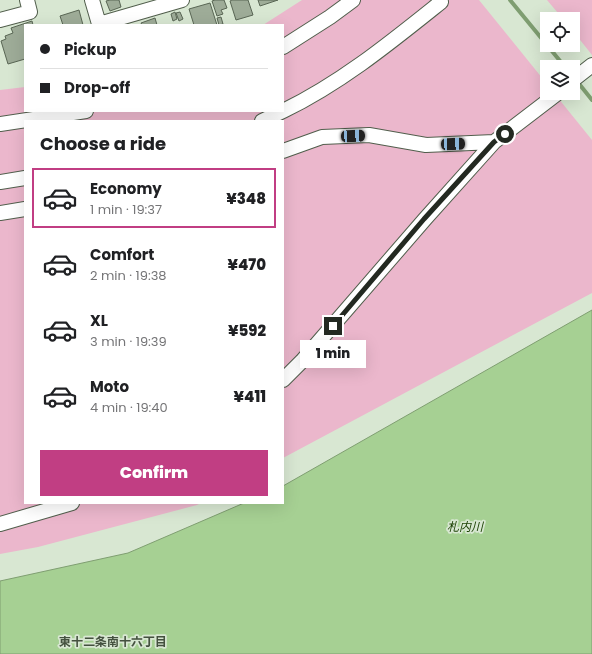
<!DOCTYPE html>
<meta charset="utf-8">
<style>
body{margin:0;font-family:Poppins,"Noto Sans JP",sans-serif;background:#f6f6f6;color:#202124;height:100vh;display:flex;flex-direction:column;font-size:15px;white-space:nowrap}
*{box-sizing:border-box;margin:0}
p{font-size:13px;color:#757577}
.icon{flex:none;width:22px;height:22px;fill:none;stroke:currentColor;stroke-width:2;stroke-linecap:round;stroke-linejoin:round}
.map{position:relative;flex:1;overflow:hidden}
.panel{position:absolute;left:24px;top:120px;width:260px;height:384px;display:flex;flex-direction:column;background:#fff;border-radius:0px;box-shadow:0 4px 16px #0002}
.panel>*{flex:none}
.hud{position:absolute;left:24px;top:24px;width:260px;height:88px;border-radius:0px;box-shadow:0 4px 16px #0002;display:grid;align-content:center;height:88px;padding:0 16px;background:#fff}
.buttons{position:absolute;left:540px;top:12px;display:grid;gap:8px}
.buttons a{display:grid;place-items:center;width:40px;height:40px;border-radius:0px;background:#fff;box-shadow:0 4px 16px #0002;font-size:20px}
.end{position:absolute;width:18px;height:18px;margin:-9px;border:5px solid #232921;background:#fff;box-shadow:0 0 0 2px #fff}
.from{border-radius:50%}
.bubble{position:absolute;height:28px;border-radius:0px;background:#fff;box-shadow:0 4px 16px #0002;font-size:13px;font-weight:800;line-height:28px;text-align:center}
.car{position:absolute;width:12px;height:24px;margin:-12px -6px;border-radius:5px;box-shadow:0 0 3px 1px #0007;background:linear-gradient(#222 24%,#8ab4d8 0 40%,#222 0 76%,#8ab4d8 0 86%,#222 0)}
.hud b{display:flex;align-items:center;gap:14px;height:38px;font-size:15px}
.hud b+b{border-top:1px solid #e0e0e0}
.hud i{width:10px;height:10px;background:#202124}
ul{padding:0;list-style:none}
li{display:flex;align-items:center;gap:12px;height:60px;margin:0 8px 6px;padding:0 8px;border:2px solid transparent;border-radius:0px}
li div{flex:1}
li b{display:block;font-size:15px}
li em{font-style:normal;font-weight:800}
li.selected{border-color:#c13e83}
li>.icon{width:36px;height:36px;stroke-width:1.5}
h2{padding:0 16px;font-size:18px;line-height:48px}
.primary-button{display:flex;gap:8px;margin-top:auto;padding:8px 16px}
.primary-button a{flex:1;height:46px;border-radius:0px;background:#c13e83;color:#fff;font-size:16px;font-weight:800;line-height:46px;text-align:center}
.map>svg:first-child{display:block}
</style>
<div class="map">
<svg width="592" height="654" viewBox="0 0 592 654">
<rect width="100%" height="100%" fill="#d8e7d2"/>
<path fill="#ebb7cc" d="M302,0H479L547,84V93H554L592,140V293L283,458V121H25V503H201L197,505L38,547L0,554V90L25,87V111H283V25H263Z
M547,0H592V55L573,31V19H563Z"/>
<path fill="#a6d093" stroke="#7f9e71" d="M592,310V654H0V581L128,553L244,503H283V486Z"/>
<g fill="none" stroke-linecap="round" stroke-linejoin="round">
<path stroke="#7f9e71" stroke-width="4" d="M510,0L565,67
M576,80L592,100"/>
</g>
<path fill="#9eac98" stroke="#596654" d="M110,0H119L121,7L110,11L106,1Z
M215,0H224L227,8L221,10L223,14L217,16L212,1Z
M232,0H248L253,15L236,20L230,1Z
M258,0H278L260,6Z
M210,3L217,25H194L189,9Z
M79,10L83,25H63L60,16Z
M175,12L177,19L173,21L171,14Z
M180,12L183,19L179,21L176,13Z
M221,17L223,24L219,25L217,18Z
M155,18L157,25H142L141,23Z
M32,21L33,25H25V59L8,64L1,41L6,39L5,36L13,33L11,28Z"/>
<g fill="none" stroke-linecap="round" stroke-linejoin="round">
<defs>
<path id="minor" d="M92,0L99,24L182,0
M0,20L30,12L27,0
M283,47L330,17L353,0
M573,80L592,65
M283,111C341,83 391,42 441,2
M262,121L283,111
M0,124L86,111
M283,151L322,137L369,135L426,145L494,142
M0,182L25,178
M0,213L25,209
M283,380L302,361L425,219L494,142L558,93
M0,524L72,503"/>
</defs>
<use href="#minor" stroke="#515e4c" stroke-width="16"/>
<use href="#minor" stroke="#fff" stroke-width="14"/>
</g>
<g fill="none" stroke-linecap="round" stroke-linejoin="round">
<path stroke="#232921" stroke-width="5" d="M333,326L424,219L494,142L505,134"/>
</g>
<g text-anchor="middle" stroke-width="3.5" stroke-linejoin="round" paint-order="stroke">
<g font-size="12" font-style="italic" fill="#193f00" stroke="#d8e7d2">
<text x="465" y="531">札内川</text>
</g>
<g font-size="12" font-weight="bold" fill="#44513f" stroke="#d8e7d2">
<text x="113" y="646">東十二条南十六丁目</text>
</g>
</g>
</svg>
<div class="buttons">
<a><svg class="icon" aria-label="locate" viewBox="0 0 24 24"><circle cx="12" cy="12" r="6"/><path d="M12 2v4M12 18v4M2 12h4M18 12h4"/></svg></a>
<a><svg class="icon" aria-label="layers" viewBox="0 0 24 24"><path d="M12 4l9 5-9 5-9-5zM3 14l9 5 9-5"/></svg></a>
</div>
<i class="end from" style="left:505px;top:134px"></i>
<i class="end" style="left:333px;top:326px"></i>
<div class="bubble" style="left:300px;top:340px;width:66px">1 min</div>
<i class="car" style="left:353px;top:136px;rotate:87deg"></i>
<i class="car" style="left:453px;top:144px;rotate:88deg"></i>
<div class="hud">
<b><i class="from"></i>Pickup</b>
<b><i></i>Drop-off</b>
</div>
<section class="panel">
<h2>Choose a ride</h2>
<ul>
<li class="selected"><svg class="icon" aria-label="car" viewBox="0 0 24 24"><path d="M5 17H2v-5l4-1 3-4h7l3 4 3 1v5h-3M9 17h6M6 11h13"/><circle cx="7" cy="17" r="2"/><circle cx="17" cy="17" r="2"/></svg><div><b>Economy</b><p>1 min · 19:37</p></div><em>¥348</em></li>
<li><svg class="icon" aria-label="car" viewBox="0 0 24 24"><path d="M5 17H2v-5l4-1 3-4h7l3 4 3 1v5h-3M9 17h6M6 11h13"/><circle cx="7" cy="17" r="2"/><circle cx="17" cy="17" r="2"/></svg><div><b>Comfort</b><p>2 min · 19:38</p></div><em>¥470</em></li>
<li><svg class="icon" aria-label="car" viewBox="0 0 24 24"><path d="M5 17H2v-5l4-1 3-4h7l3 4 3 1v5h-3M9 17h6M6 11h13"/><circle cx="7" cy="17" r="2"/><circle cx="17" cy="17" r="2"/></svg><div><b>XL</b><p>3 min · 19:39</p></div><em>¥592</em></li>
<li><svg class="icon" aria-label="car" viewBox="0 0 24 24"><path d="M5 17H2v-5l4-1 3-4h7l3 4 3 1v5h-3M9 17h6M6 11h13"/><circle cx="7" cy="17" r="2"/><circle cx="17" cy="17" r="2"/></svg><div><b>Moto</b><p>4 min · 19:40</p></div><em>¥411</em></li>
</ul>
<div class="primary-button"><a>Confirm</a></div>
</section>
</div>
